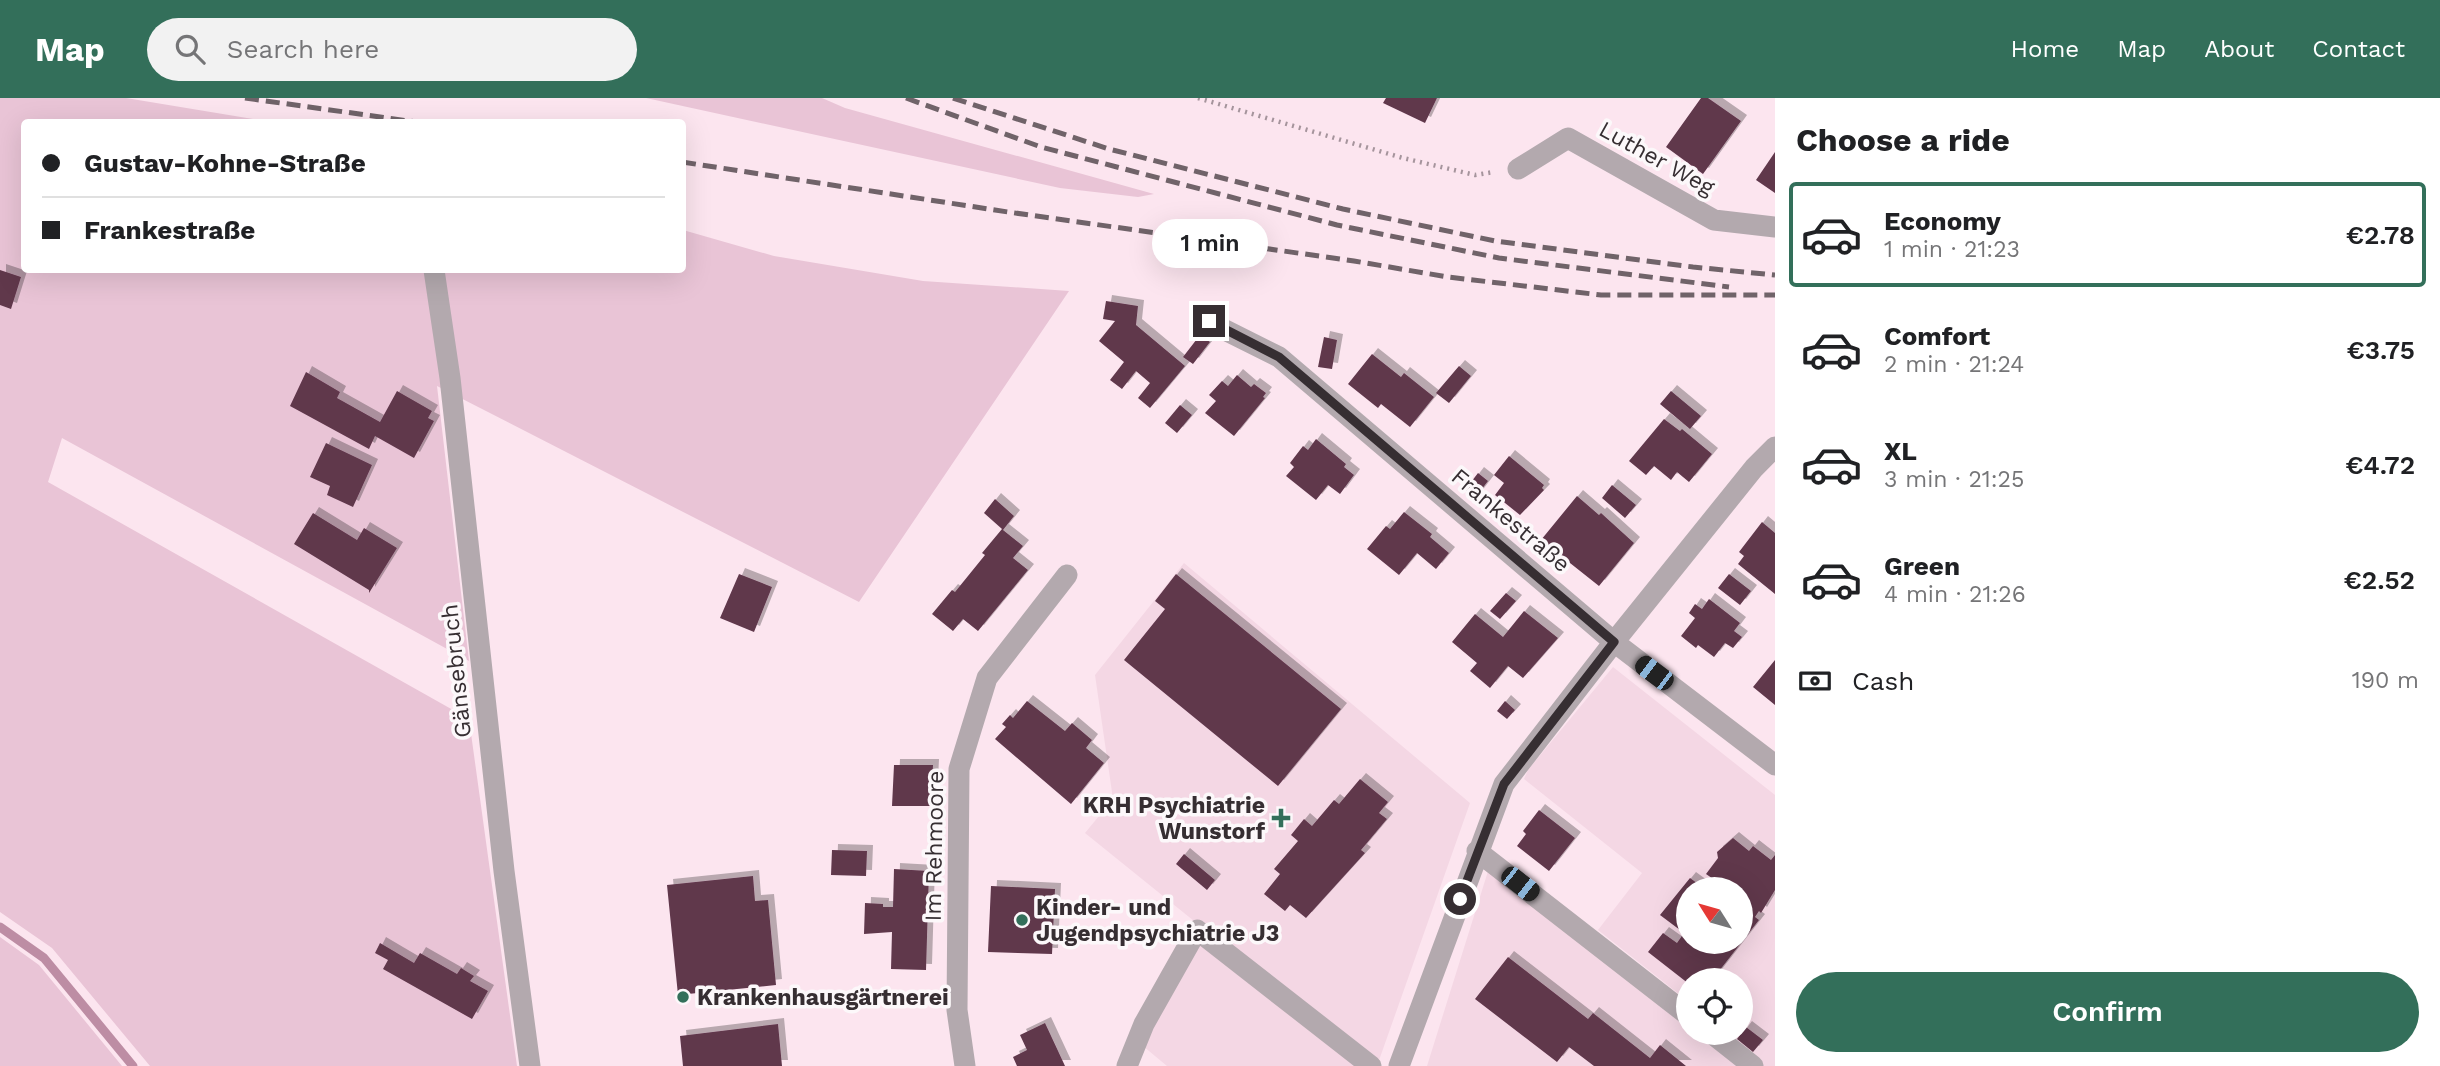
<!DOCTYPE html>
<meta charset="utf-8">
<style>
body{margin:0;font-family:"Work Sans",sans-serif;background:#f2f2f2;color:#202124;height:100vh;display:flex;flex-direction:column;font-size:26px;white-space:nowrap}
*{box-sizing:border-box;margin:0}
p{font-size:23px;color:#757577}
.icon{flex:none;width:38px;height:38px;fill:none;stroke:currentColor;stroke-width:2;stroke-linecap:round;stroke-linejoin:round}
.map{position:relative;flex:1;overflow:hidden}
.panel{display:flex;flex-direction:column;background:#fff;width:665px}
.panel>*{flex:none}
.top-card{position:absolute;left:21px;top:21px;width:665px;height:154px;border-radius:7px;box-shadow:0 7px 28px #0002;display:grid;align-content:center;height:154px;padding:0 21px;background:#fff}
.needle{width:46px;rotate:307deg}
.fabs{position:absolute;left:1676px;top:779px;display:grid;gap:14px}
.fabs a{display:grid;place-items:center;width:77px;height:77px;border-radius:50%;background:#fff;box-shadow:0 7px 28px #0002;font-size:35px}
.end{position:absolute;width:32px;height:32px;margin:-16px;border:9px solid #362e32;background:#fff;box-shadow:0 0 0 4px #fff}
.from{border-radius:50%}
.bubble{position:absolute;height:49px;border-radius:24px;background:#fff;box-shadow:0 7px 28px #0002;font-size:23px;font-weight:600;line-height:49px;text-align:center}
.car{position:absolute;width:21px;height:42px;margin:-21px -10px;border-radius:9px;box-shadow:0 0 5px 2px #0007;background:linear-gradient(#222 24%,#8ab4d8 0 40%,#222 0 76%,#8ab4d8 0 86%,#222 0)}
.top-card b{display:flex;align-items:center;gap:24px;height:66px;font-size:26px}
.top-card b+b{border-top:2px solid #e0e0e0}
.top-card i{width:18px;height:18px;background:#202124}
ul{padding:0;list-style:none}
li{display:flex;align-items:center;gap:21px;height:105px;margin:0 14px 10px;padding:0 7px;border:4px solid transparent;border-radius:7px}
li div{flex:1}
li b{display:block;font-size:26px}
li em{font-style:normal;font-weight:600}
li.on{border-color:#336f5a}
li>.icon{width:63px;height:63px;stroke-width:1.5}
h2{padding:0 21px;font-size:32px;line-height:84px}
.pay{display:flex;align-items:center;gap:18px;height:77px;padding:0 21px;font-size:26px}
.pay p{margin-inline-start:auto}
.primary-button{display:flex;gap:14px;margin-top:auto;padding:14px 21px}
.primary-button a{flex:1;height:80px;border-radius:42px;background:#336f5a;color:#fff;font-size:28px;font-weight:600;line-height:80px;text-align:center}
header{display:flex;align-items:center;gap:42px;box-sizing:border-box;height:98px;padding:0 35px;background:#336f5a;color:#fff}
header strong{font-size:33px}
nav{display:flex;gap:38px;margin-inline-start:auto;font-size:24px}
.search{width:490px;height:63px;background:#f2f2f2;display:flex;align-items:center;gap:18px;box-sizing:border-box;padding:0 24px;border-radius:38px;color:#757577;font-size:26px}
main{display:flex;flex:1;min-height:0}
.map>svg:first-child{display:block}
</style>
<header>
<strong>Map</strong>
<div class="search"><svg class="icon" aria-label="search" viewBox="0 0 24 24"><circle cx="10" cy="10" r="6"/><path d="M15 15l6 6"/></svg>Search here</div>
<nav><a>Home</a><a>Map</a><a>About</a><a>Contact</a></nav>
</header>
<main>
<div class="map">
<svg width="1775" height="968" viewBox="0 0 1775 968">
<defs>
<filter id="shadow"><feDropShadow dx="6" dy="-6" stdDeviation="0" flood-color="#0004"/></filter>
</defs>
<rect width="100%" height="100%" fill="#fce5ef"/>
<path fill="#f4d7e4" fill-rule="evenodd" d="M1184,465L1470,705L1377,968H1167L1131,938L1161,874L1194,823L1085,735L1113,701L1095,577Z
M1613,569L1775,697V968H1427L1489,770L1689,927V934L1701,936L1703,934H1741V882H1689V904L1598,832L1642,775L1524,681L1528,672ZM1689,791H1741V844H1689Z"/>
<path fill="#e9c4d6" d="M0,0H126L271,24H24V172H682L683,132L774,158L923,183L1069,193L859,504L437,288L469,563L62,340L48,384L469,621L517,968H150L52,850L0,814Z
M646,0H822L845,10L1154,96L1138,99L1060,90Z
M0,839L39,867L122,968H0Z"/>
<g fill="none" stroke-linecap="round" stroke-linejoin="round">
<path stroke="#bd8da4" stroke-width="9" d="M0,829L44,860L133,968"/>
</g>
<path fill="#60374c" filter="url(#shadow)" d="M1386,0H1437L1425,25L1383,5Z
M1701,0H1708L1741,23L1703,76L1666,49Z
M1775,54V95L1756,82Z
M0,172L21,179L11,211L0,207Z
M1106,203L1138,208L1136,227L1185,268L1150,310L1138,300L1150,285L1136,273L1122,291L1110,282L1124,264L1099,243L1115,223L1103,221Z
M1200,237L1210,244L1193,266L1183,259Z
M1324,239L1337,242L1332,271L1318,269Z
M1372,256L1401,279L1404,275L1434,299L1410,329L1381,306L1378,310L1348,286Z
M1459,268L1471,278L1449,305L1436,295Z
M306,274L340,294L337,300L380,324L397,293L432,313L428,320L434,323L414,360L375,338L369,351L290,308Z
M1237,277L1251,289L1254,286L1266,295L1263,299L1265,300L1234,338L1205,315L1216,303L1209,297L1222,283L1228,288Z
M1671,293L1701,318L1690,331L1660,306Z
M1180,307L1192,317L1177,335L1165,325Z
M1664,321L1680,333L1682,331L1712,356L1689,384L1677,374L1671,382L1654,368L1646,377L1629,363Z
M1316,341L1346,366L1344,369L1354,377L1340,396L1328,387L1316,402L1286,378L1294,369L1290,365L1303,348L1308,352Z
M326,345L372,367L353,409L327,397L330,388L310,379Z
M1509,358L1544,387L1542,390L1544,392L1520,417L1495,397L1504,385L1494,377Z
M1478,375L1488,383L1475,400L1465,392Z
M1612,387L1636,407L1625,420L1602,400Z
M1577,398L1599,417L1601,415L1634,445L1599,488L1541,442Z
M995,401L1014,418L1003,432L1023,448L1013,460L1028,472L978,533L963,521L953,533L932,516L952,492L955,494L985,457L982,455L1002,431L984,415Z
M1404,414L1432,436L1430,439L1449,455L1436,471L1417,455L1399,477L1367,451L1386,428L1390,431Z
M313,415L357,442L364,430L397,450L369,495V492L294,446Z
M1762,424L1775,435V496L1738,466L1744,458L1739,454Z
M739,476L772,489L754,534L720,520Z
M1176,476L1341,611L1278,688L1124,562L1165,511L1155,503Z
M1729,476L1751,493L1740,507L1718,490Z
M1506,495L1516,503L1500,521L1490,513Z
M1709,501L1740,525L1734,533L1742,539L1733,550L1725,545L1714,559L1698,547L1696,550L1681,538L1695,520L1689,515L1695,506L1702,511Z
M1524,513L1558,540L1523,580L1508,568L1490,590L1470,573L1477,565L1452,544L1475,516L1503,539Z
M1775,562V607L1753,589Z
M1027,603L1065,633L1072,625L1092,642L1086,650L1104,665L1071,706L995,641L1006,629L1002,626L1010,617L1013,620Z
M1505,603L1515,612L1507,621L1497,613Z
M894,667H933L931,708H892Z
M1360,681L1388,704L1379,715L1387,721L1361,752L1365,755L1306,820L1290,807L1285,813L1264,796L1280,776L1274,771L1298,743L1291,737L1304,721L1312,728L1334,702L1339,706Z
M1539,712L1575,740L1549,773L1517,748L1526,736L1523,733Z
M1733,740L1749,753L1753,748L1771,762L1775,757V792L1761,815L1759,813L1755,819L1759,822L1712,882H1689V886L1648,854L1663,835L1677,845L1684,835L1660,817L1690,780L1705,791H1689V844H1741V791H1715L1719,785L1706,776L1718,760L1717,754Z
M832,752L867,753L866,778L831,777Z
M1184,756L1215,782L1207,792L1176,766Z
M894,771L929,773L926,872L891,871L892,834L864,836L865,805L883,806V809H893Z
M753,778L755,803L768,802L776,887L678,897L667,787Z
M991,788L1055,791L1052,856L988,854Z
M380,845L414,865L420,855L457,876L461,870L474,878L470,883L488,893L472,921L383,871L388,862L375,855Z
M1508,859L1588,921L1593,915L1650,960L1660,947L1686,968H1594L1569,949L1557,964L1475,901Z
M1045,925L1065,968H1017L1013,959L1027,952L1020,937Z
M778,926L782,968H683L680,938Z
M1746,929L1763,942L1753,954L1737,941Z"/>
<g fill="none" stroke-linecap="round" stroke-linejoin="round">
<path stroke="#a5949c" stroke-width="4.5" stroke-dasharray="2 5" stroke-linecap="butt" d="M1198,0L1403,60L1475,77L1494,74"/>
<path stroke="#b3a9ae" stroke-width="21" d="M1518,71L1568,40L1714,122L1775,129
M434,172L450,280L504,773L530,968
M1209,224L1279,259L1614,544L1775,667
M1477,753L1689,918
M1710,934L1753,968
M965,968L957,912L959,671L987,580L1067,477
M1127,968L1144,926L1197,832L1371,968
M1399,968L1504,686L1614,544L1754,370L1775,349"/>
<path stroke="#706369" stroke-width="5" stroke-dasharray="14 7" stroke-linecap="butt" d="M245,0L416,24
M906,0L1041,49L1337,127L1499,160L1729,189
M953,0L1109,51L1343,111L1495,143L1693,169L1775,177
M682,64L1008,114L1354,163L1448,179L1601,197H1775"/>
</g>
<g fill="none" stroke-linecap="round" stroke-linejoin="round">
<path stroke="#362e32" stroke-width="9" d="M1209,223L1279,259L1614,544L1504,686L1460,801"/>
</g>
<g fill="#336f5a" stroke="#fcf8fa" stroke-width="2.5">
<path d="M1277.5 709.5h7v7h7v7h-7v7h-7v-7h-7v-7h7z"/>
<circle cx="1022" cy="822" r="7"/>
<circle cx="683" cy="899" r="7"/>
</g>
<g text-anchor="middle" stroke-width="7" stroke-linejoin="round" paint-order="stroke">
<g font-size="23" fill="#362e32" stroke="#fcf8fa">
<text transform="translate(1657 60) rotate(29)" y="8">Luther Weg</text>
<text transform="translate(1511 422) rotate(40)" y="8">Frankestraße</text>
<text transform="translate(456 573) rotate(-96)" y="8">Gänsebruch</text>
<text transform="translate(934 748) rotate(-89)" y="8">Im Rehmoore</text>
</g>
<g font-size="23" font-weight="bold" fill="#362e32" stroke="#fcf8fa" text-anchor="start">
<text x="1265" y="715" text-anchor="end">KRH Psychiatrie<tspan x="1265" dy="26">Wunstorf</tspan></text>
<text x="1036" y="817">Kinder- und<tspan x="1036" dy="26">Jugendpsychiatrie J3</tspan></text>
<text x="697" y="907">Krankenhausgärtnerei</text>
</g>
</g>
</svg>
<div class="fabs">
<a><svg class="needle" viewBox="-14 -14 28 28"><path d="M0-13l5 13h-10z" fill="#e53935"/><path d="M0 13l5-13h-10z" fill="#757577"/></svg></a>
<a><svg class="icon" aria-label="locate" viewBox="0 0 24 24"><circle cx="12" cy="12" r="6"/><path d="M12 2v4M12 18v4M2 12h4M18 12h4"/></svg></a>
</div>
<i class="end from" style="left:1460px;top:801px"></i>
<i class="end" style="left:1209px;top:223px"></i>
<div class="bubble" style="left:1152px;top:121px;width:116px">1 min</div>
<i class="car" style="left:1654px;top:575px;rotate:307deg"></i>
<i class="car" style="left:1520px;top:786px;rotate:128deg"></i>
<div class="top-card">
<b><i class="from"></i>Gustav-Kohne-Straße</b>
<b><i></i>Frankestraße</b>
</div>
</div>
<section class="panel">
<h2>Choose a ride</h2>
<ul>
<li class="on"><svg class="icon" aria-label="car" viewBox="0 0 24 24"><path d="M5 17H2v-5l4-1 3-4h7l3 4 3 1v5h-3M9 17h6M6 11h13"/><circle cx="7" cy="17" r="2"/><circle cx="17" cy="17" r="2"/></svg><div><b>Economy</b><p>1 min · 21:23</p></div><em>€2.78</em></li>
<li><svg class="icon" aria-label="car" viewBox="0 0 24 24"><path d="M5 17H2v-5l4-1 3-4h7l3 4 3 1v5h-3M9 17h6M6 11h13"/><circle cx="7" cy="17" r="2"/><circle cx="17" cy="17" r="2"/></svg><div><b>Comfort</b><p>2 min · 21:24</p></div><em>€3.75</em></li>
<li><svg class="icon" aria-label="car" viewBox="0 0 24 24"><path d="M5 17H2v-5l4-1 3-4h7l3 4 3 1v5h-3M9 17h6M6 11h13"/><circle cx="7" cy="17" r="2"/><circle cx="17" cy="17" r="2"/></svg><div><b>XL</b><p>3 min · 21:25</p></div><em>€4.72</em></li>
<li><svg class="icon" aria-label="car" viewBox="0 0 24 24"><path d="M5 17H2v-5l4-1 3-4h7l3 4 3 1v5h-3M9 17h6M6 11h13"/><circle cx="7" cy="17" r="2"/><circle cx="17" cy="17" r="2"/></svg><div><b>Green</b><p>4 min · 21:26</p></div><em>€2.52</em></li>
</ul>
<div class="pay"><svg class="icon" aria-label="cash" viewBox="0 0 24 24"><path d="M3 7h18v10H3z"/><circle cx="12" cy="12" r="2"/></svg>Cash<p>190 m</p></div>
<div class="primary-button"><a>Confirm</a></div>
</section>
</main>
